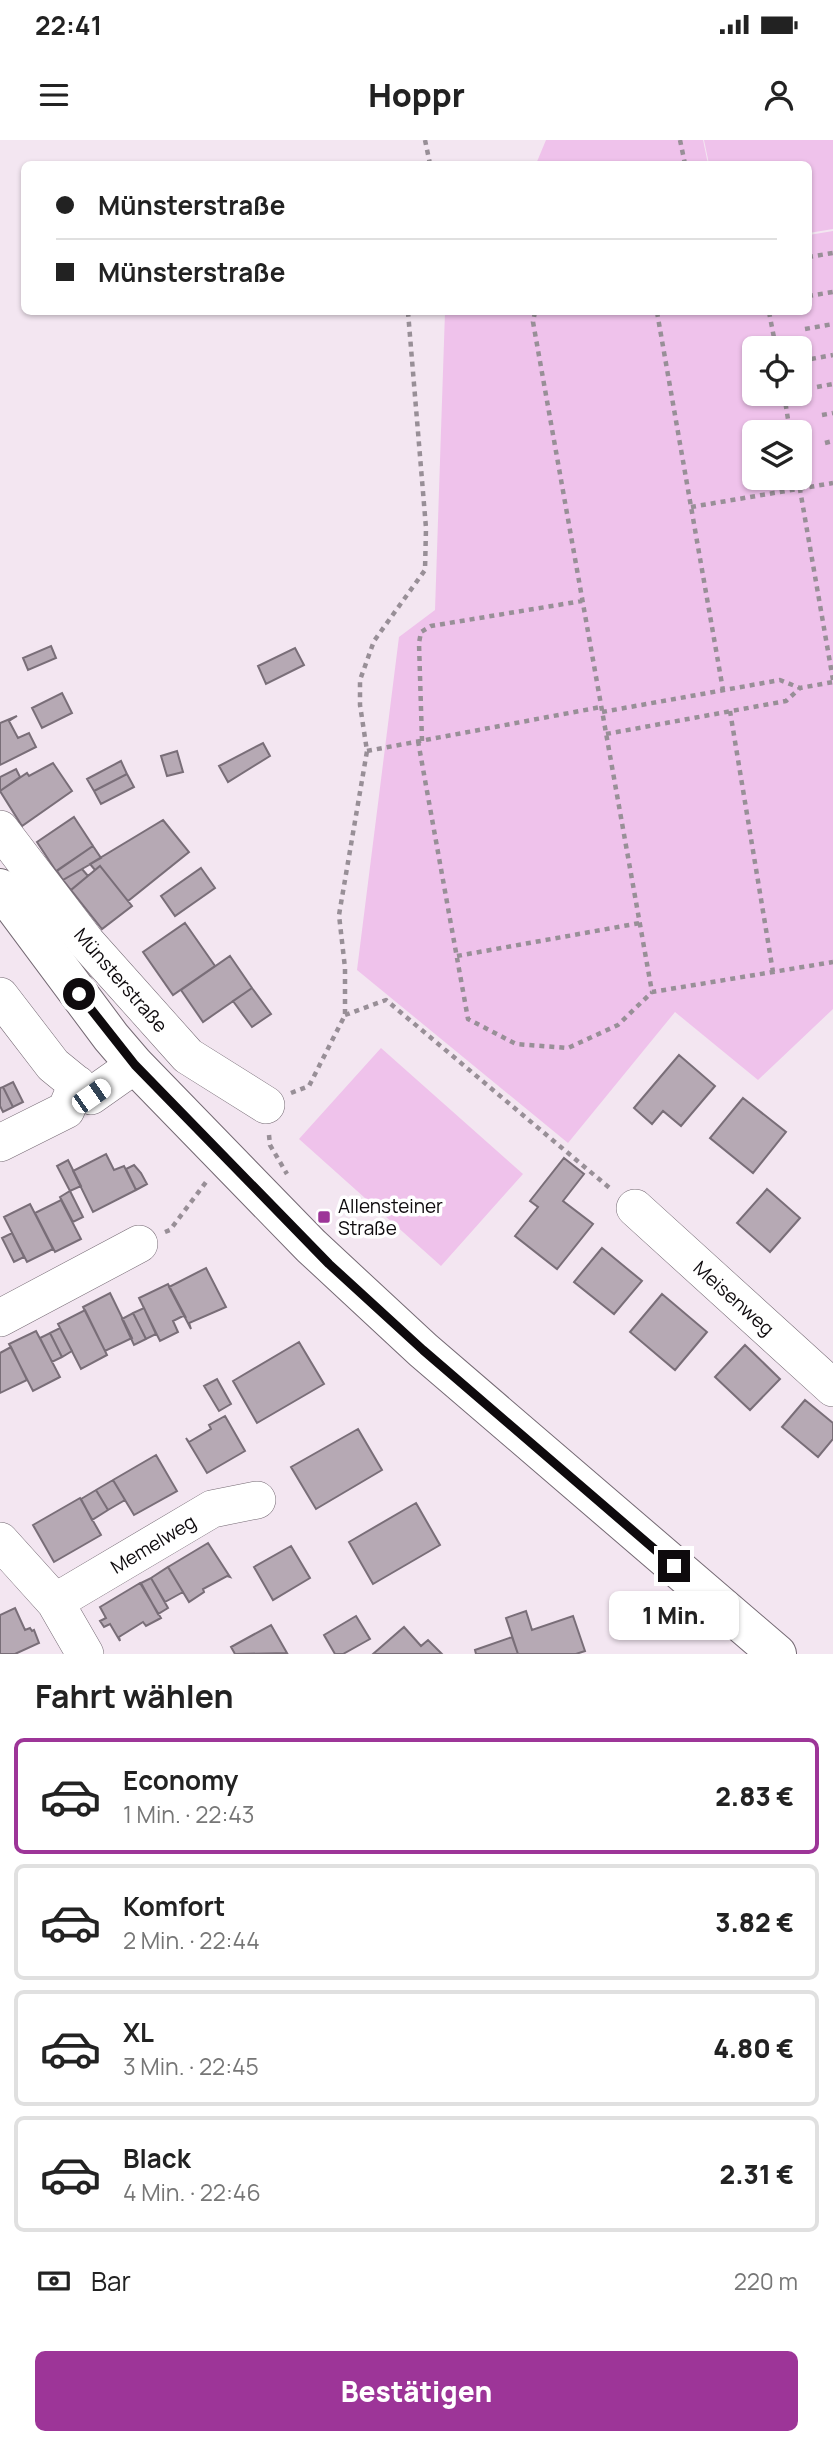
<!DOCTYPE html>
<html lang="de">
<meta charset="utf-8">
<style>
body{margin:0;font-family:Manrope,sans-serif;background:#f6f6f6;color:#222;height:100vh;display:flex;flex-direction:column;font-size:26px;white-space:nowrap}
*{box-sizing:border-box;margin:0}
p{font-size:23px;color:#767676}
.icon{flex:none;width:38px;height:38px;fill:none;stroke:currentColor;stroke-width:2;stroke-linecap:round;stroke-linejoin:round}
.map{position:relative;height:1514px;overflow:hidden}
.side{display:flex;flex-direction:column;background:#fff;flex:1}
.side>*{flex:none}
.top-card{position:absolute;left:21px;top:21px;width:791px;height:154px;border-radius:10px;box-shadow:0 2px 5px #0004;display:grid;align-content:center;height:154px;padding:0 35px;background:#fff}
.fabs{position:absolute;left:742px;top:196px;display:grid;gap:14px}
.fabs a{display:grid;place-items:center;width:70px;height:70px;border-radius:10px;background:#fff;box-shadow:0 2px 5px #0004;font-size:35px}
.end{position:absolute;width:32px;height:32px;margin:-16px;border:9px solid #0e0a0d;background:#fff;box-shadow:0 0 0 4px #fff}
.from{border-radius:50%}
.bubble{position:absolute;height:49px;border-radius:10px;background:#fff;box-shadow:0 2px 5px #0004;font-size:23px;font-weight:800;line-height:49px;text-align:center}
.car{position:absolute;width:21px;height:42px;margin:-21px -10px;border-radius:9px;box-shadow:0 0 5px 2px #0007;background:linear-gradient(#fff 24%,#345 0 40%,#fff 0 76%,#345 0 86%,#fff 0)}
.top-card b{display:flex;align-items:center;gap:24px;height:66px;font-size:26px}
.top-card b+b{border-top:2px solid #e0e0e0}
.top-card i{width:18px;height:18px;background:#222}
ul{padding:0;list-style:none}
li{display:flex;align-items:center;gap:21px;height:116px;margin:0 14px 10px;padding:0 21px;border:4px solid #e0e0e0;border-radius:10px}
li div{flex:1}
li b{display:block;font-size:26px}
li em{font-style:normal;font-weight:800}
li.selected{border-color:#9d3598}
li>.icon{width:63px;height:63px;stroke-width:1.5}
h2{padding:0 35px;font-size:32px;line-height:84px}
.pay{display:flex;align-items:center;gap:18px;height:77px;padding:0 35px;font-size:26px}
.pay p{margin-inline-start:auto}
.primary-button{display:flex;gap:14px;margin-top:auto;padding:14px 35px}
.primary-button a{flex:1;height:80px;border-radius:10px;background:#9d3598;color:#fff;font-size:28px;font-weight:800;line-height:80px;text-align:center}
.status{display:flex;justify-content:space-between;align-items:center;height:49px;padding:0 35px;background:#fff;direction:ltr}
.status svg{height:19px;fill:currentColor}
header{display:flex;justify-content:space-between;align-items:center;height:91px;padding:0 35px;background:#fff;font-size:32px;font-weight:800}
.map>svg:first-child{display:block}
</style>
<div class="status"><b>22:41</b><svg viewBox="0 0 49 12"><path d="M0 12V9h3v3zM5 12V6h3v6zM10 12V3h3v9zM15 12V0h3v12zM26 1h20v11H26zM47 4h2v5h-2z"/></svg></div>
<header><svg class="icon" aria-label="menu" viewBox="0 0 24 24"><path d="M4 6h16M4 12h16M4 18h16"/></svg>Hoppr<svg class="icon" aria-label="person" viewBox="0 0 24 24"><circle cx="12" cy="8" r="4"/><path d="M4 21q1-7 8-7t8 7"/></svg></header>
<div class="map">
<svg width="833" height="1514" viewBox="0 0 833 1514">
<rect width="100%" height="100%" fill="#f3e6f1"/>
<path fill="#efc2eb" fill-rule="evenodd" d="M546,0H703L708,24H536Z
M704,0H833V89L809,93L808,24H709Z
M833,91V869L758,940L675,872L568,1003L357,830L399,497L435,470L445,172H808L809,95ZM800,208V254H754V208ZM800,292V338H754V292Z
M381,908L523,1034L441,1126L299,999Z"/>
<path fill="#b6a9b4" stroke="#796e78" stroke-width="2" d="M51,506L56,518L28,530L23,518Z
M295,508L304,525L266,544L258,526Z
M62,553L72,573L42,588L32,568Z
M17,576L9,581L18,598L29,593L36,607L0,625V583Z
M263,603L270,616L228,642L219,626Z
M177,611L183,632L167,636L161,616Z
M121,621L127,634L94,651L87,639Z
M53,623L72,651L22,686L0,651L27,633L29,636Z
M16,629L20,637L0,651V637Z
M127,634L134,647L101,664L94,651Z
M74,677L93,706L56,731L37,702Z
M163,680L189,712L128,761L100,726L95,730L90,724Z
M93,706L101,718L63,740L57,731Z
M100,726L132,766L102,789L71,750Z
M201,728L215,748L175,776L161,756Z
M82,729L88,736L71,750L63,740Z
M185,783L215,826L173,855L143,812Z
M230,816L252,848L203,882L181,850Z
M252,848L271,874L252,887L233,861Z
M679,915L715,946L681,986L663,971L652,984L634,968Z
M13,942L23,962L13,967L3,947Z
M3,947L13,967L3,972L0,966V948Z
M743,958L786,992L753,1033L710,998Z
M106,1014L114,1030L124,1026L136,1050L93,1072L73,1031Z
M564,1018L584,1034L563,1061L593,1084L557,1129L515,1096L538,1067L530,1061Z
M68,1020L81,1046L70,1051L57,1026Z
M134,1025L141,1033L147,1044L136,1050L126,1029Z
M767,1049L800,1078L770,1112L737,1083Z
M70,1051L83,1077L73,1082L60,1057Z
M61,1060L81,1099L55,1112L35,1073Z
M30,1064L53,1109L27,1122L4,1077Z
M12,1093L24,1117L14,1122L2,1098Z
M602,1108L642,1141L614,1174L574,1142Z
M206,1128L226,1167L189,1183L191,1189L169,1147Z
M168,1144L186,1178L183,1176L173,1181L178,1192L160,1201L139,1158Z
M110,1153L132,1198L105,1211L83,1167Z
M662,1154L707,1192L675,1230L630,1192Z
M144,1168L156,1194L146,1199L133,1173Z
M85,1170L107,1215L81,1229L58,1184Z
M133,1173L146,1199L134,1205L122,1179Z
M60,1188L72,1211L62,1217L50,1193Z
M36,1191L60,1237L33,1251L9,1204Z
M50,1193L62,1217L52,1222L40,1198Z
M299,1202L324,1244L257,1283L233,1241Z
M745,1205L780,1239L750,1270L715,1237Z
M11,1207L27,1240L0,1253V1213Z
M217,1239L231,1264L219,1271L204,1246Z
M805,1260L833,1283V1299L818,1317L782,1287Z
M225,1276L245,1311L207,1333L186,1298L189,1302L211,1289L209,1285Z
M358,1289L382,1330L316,1369L291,1327Z
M156,1315L177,1351L134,1375L113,1340Z
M113,1340L125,1360L108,1370L96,1350Z
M96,1350L108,1370L92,1380L81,1359Z
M80,1358L101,1395L54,1422L33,1385Z
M416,1363L440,1405L373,1444L349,1402Z
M208,1403L230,1437L227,1436L203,1449L204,1452L189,1462L168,1427Z
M291,1406L310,1438L273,1460L254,1427Z
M168,1427L183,1452L165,1462L151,1438Z
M151,1438L168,1468L158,1474L141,1443Z
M140,1443L161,1478L146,1486L143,1482L119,1497L120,1501L110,1484L104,1487L100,1481L106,1478L100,1467Z
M15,1468L25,1490L30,1488L32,1491L34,1490L39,1503L15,1514H0V1475Z
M526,1471L532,1490L573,1476L585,1511L576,1514H518L506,1478Z
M356,1476L370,1499L343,1514H335L324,1495Z
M271,1485L287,1513L235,1514L231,1507Z
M404,1487L421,1506L428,1500L442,1514H373Z
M512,1497L518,1514H476L475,1510Z"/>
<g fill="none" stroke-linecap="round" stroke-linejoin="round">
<defs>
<path id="minor" d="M0,689L87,803L188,916L266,965
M0,856L53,925L91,956L135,925
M0,1003L66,970L77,944
M635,1068L833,1248
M0,1178L139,1104
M0,1401L55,1462L85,1514
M55,1462L212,1369L257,1360"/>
<path id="major" d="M0,748L111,897L135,925L311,1106L423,1210L777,1514"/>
</defs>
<use href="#minor" stroke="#746973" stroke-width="38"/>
<use href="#major" stroke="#746973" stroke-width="40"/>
<path stroke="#988f97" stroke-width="4.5" stroke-dasharray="5 5" stroke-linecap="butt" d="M425,0L430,24
M680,0L685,24
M808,117L833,113
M808,156L833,152
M535,172L533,182L652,852L833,822
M657,172L723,550
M769,172L776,208
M805,189L833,184
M811,219L833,215
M817,247L833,244
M784,254L790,292
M822,275L833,273
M825,303L833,301
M798,338L833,540
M691,367L833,343
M730,571L773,832
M602,572L780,540L800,548L833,542
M606,594L786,561L800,548
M418,601L468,879L516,904L568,908L618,885L652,852
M422,601L419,503L421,492L431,486L582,461
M367,611L601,567
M457,816L640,783
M345,875L386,860L612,1050
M291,953L309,946L345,875V828L339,775L367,611L360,565V540L374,501L425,430L426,388L408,172
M269,995L270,1005L287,1034
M165,1092L170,1090L206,1042"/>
<use href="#minor" stroke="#fff" stroke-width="37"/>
<use href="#major" stroke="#fff" stroke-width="38"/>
</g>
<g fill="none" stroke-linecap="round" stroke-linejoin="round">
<path stroke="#0e0a0d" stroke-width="9" d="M79,854L135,925L329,1124L423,1210L674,1426"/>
</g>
<rect fill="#9d3598" stroke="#fff" stroke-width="2.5" x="317" y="1070" width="14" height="14" rx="3.5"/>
<g text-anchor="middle" stroke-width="7" stroke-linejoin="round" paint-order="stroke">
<g font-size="19" fill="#0e0a0d" stroke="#fff">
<text transform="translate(121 840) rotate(49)" y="7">Münsterstraße</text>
<text transform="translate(734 1158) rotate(42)" y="7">Meisenweg</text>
<text transform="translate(153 1404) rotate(-31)" y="7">Memelweg</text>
</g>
<g font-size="19" fill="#0e0a0d" stroke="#fff" text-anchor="start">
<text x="338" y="1073">Allensteiner<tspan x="338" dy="22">Straße</tspan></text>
</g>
</g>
</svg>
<div class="fabs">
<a><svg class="icon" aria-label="locate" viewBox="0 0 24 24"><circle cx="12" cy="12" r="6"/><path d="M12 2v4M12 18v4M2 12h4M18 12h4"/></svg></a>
<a><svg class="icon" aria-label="layers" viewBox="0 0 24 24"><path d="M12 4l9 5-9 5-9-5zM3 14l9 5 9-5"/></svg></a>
</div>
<i class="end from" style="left:79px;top:854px"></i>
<i class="end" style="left:674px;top:1426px"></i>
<div class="bubble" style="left:609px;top:1451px;width:130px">1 Min.</div>
<i class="car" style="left:91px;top:956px;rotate:55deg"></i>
<div class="top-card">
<b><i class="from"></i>Münsterstraße</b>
<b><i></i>Münsterstraße</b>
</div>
</div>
<section class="side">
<h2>Fahrt wählen</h2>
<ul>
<li class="selected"><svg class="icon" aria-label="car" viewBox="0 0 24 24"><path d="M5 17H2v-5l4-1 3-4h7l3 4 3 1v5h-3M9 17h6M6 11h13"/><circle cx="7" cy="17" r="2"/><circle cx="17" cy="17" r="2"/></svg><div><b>Economy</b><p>1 Min. · 22:43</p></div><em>2.83 €</em></li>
<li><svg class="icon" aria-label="car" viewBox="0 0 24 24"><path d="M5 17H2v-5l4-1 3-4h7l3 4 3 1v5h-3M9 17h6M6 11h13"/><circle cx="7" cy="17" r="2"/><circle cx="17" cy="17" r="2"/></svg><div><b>Komfort</b><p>2 Min. · 22:44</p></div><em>3.82 €</em></li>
<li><svg class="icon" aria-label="car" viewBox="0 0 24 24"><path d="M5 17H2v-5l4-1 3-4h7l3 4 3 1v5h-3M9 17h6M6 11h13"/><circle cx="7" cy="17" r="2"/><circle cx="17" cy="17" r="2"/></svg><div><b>XL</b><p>3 Min. · 22:45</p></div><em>4.80 €</em></li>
<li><svg class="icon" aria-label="car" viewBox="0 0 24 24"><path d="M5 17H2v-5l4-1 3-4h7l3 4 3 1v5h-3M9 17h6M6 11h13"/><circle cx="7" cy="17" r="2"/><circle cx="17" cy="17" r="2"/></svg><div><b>Black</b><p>4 Min. · 22:46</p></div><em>2.31 €</em></li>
</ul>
<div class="pay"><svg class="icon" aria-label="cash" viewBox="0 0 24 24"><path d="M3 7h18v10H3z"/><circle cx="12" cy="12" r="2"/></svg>Bar<p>220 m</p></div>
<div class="primary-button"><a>Bestätigen</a></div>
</section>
